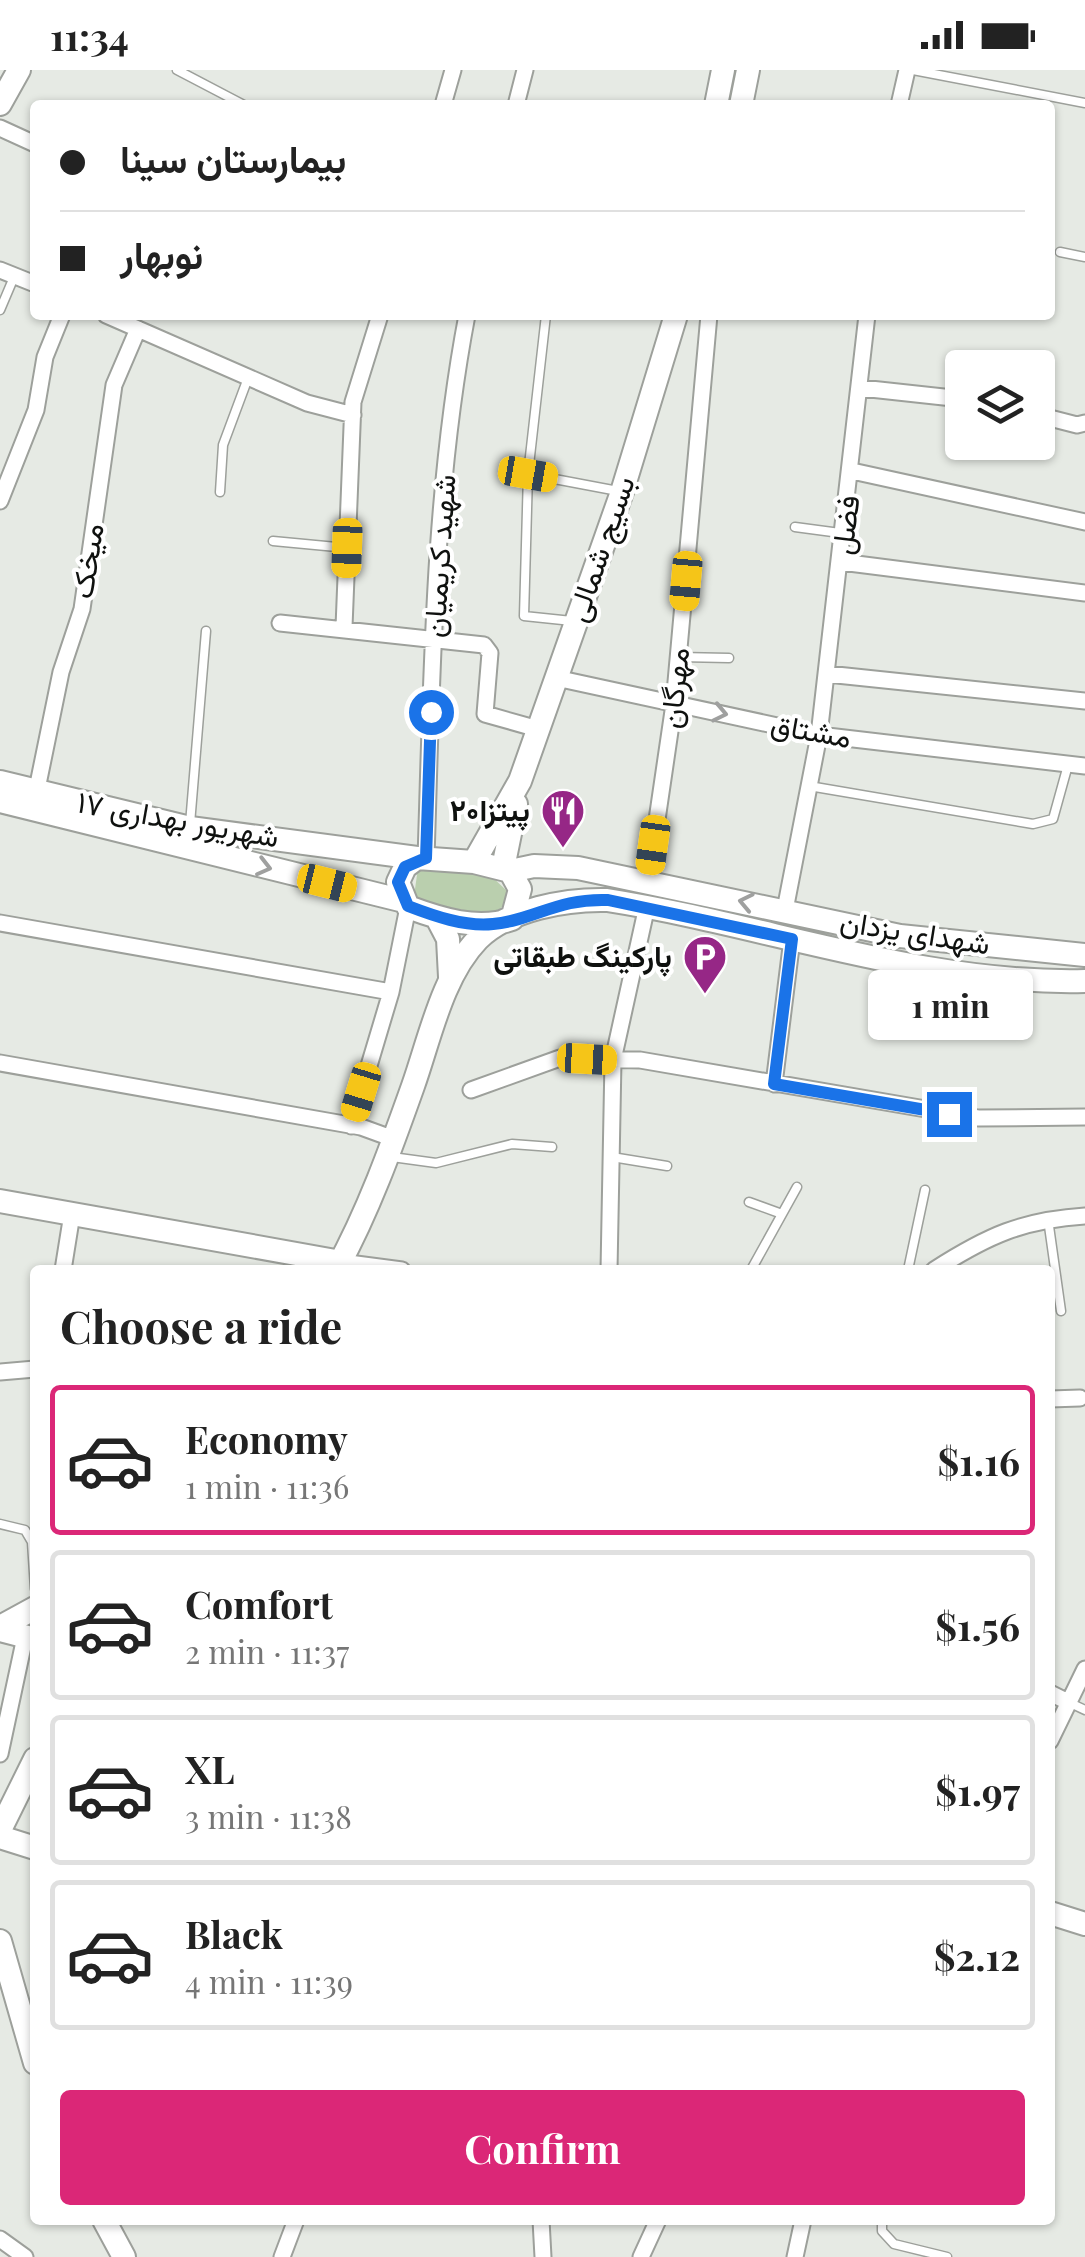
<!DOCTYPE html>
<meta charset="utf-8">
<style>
body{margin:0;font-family:"Playfair Display",Vazirmatn,serif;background:#f6f6f6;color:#222;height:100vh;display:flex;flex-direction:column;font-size:38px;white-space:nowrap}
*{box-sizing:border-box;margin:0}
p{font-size:32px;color:#767676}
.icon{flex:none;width:55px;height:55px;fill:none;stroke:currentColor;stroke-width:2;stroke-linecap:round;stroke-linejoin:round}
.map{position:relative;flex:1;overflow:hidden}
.side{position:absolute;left:30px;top:1195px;width:1025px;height:960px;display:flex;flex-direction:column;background:#fff;border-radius:10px;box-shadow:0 2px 8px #0004}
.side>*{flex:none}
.guide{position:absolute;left:30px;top:30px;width:1025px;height:220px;border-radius:10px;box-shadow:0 2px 8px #0004;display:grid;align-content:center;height:220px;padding:0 30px;background:#fff}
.controls{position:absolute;left:945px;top:280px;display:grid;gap:20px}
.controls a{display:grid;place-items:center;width:110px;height:110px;border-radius:10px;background:#fff;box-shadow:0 2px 8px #0004;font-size:50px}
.end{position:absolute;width:45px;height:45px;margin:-22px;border:12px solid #1a73e8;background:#fff;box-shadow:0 0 0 5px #fff}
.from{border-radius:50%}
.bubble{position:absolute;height:70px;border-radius:10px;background:#fff;box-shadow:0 2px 8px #0004;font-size:32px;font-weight:700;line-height:70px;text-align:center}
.car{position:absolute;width:30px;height:60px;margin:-30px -15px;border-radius:12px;box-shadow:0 0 8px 2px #0007;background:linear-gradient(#f5c518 24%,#345 0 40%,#f5c518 0 76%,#345 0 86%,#f5c518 0)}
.guide b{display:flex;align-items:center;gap:35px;height:95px;font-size:38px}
.guide b+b{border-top:2px solid #e0e0e0}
.guide i{width:25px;height:25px;background:#222}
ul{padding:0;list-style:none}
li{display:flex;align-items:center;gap:30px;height:150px;margin:0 20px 15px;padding:0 10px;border:5px solid #e0e0e0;border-radius:10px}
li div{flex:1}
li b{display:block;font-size:38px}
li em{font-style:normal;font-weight:700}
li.active{border-color:#db2777}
li>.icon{width:90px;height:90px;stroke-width:1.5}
h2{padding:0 30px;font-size:45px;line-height:120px}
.primary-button{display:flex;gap:20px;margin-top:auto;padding:20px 30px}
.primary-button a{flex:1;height:115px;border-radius:10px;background:#db2777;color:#fff;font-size:40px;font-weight:700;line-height:115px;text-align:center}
.status{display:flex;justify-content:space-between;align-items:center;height:70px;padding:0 50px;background:#fff;direction:ltr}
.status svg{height:28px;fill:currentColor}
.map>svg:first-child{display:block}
</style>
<div class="status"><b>11:34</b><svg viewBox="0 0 49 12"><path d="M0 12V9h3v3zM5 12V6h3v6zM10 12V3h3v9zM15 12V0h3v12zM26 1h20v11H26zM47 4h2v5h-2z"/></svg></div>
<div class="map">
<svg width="1085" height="2187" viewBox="0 0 1085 2187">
<rect width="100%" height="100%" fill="#e6eae4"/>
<path fill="#bacfae" d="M418,798L488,803L508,822L504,835L493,845L427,834L414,826Z"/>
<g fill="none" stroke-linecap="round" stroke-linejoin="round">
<defs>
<path id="lane" d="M177,0L244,35
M913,0L1085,33
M1060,182L1085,187
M0,240L14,207
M546,245L528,404L618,421
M528,404L524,546L572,551
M220,422L223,375L248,308
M795,457L840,463
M273,471L347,478
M679,587L729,588
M809,716L1033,754L1053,749L1068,695
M190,754L206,561
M392,1087L436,1093L512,1074L552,1077
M612,1087L667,1096
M749,1132L782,1144
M1048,1149L1061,1241
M751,1200L797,1117
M908,1200L925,1120
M0,1454L25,1460L32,1472L35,1519
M1068,1632L1085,1640
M882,2150V2161L894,2174L947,2187"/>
<path id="street" d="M443,35L453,0
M516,35L525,0
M899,35L907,0
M0,58L35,74
M0,200L35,214
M106,245L307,333L353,345
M861,318L962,329
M1038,345L1077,355L1085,353
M852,401L1085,452
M0,431L36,340L45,287L62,245
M841,492L1085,523
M280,553L484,575L490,583L485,644L538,659
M344,557L353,332L380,245
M827,604L1085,631
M556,608L819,665L1085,696
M36,724L61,602L82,539L114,315L138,259
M426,788C432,608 433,423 467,245
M648,811L674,634L709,245
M785,840L819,665L867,245
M0,853L391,922
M0,993L361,1057L394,1069
M774,1014L792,869
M471,1020L560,988L640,990L978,1048L1085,1047
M351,1056L391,922L408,837
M341,1192L402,1200
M63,1200L72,1144
M609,1200L613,990L647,836
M934,1200C987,1166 1022,1150 1085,1146
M0,1302L35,1299
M1050,1329L1080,1328
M1050,1623L1068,1632
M1050,1671L1085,1599
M0,1684L25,1567
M541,2150L543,2187
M0,2169L25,2187
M282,2187L296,2150
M641,2187L658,2150
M795,2187L803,2150"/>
<path id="secondary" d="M0,34L19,0
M716,35L723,0
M741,35L748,0
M0,712L190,758L417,788
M0,731L404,831
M417,788L474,792L510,801L520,819L512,849C478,861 440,849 408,837L398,812L405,797Z
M474,792L520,711L622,422L676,245
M503,798L516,734
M510,801L534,796L578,798L900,866L1085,885
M437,848L448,869L450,907
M0,1131L341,1192
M336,1200C368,1142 391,1078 413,1016C430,968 442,906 478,869C509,839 566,829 607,830C767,855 921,915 1085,911
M0,1557L35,1538
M0,1560L35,1569
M0,1760L35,1689
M0,1767L35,1778
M1050,1843L1085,1854
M0,1871L35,1993
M104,2150L124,2187"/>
</defs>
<use href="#lane" stroke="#9da09b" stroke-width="11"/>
<use href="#street" stroke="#9da09b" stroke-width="19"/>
<use href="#secondary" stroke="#9da09b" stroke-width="26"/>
<use href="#lane" stroke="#fff" stroke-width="8"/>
<use href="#street" stroke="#fff" stroke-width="15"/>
<use href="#secondary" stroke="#fff" stroke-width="22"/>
</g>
<defs><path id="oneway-chevron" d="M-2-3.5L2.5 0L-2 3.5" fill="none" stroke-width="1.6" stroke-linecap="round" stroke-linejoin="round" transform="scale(2.5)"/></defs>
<g stroke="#9fa09f">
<use href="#oneway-chevron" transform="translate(720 643) rotate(12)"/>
<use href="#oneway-chevron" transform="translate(264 797) rotate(14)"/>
<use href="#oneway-chevron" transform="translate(746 832) rotate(-168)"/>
</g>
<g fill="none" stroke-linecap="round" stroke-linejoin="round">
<path stroke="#1a73e8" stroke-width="12" d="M431,642L426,788L405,797L398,812L408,836C434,846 465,857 493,854C535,850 557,828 608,830L792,869L774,1014L949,1044"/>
</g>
<defs>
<symbol id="restaurant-pin" viewBox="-11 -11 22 30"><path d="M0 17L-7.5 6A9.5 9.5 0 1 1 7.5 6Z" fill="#962786" stroke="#fff"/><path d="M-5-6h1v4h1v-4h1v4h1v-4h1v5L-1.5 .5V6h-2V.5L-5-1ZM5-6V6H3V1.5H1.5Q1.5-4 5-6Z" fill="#fff"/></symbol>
<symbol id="parking-pin" viewBox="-11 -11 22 30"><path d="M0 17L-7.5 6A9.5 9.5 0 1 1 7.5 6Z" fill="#962786" stroke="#fff"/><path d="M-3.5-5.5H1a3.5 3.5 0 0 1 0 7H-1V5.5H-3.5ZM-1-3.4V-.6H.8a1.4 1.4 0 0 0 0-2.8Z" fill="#fff"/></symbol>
</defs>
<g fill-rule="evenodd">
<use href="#restaurant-pin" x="538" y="716" width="50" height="68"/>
<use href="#parking-pin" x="680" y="862" width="50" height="68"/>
</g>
<g text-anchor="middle" stroke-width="8" stroke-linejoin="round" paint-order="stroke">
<g font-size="30" fill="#0f110f" stroke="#fff">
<text transform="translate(846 455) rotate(-83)" y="10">فضل</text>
<text transform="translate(601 479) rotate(-71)" y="10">بسیج شمالی</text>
<text transform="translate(440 486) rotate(-86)" y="10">شهید کریمیان</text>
<text transform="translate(88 491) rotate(-81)" y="10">میخک</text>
<text transform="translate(675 618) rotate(-84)" y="10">مهرگان</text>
<text transform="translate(811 661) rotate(10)" y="10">مشتاق</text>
<text transform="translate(178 750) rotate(10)" y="10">۱۷ شهریور بهداری</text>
<text transform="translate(915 863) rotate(9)" y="10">شهدای یزدان</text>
</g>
<g font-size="30" font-weight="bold" fill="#0f110f" stroke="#fff" text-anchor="end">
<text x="530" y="751">پیتزا۲۰</text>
<text x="672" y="897">پارکینگ طبقاتی</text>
</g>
</g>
</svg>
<div class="controls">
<a><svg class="icon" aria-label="layers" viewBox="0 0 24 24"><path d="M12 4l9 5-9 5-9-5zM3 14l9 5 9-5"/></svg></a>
</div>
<i class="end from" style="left:431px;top:642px"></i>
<i class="end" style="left:949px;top:1044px"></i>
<div class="bubble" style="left:868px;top:900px;width:165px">1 min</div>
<i class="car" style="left:528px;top:404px;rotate:100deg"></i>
<i class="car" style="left:347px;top:478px;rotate:182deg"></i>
<i class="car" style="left:686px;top:511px;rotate:185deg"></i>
<i class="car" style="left:653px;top:775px;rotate:188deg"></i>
<i class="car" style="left:327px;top:813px;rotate:104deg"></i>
<i class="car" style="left:587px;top:989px;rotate:93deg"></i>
<i class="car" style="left:361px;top:1022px;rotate:197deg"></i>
<div class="guide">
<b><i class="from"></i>بیمارستان سینا</b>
<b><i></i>نوبهار</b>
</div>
<section class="side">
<h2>Choose a ride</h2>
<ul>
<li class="active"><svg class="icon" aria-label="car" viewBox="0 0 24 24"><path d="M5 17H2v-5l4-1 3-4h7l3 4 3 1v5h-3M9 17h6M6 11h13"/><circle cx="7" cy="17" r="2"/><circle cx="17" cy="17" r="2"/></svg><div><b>Economy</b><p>1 min · 11:36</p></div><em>$1.16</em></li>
<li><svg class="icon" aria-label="car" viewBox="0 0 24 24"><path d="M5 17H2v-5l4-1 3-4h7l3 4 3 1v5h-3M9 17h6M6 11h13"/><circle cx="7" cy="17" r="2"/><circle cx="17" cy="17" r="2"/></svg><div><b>Comfort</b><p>2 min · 11:37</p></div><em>$1.56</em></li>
<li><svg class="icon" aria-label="car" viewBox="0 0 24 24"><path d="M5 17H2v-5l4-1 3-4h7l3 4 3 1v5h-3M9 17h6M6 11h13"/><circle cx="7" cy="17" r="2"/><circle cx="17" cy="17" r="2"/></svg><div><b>XL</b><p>3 min · 11:38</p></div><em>$1.97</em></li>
<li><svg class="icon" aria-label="car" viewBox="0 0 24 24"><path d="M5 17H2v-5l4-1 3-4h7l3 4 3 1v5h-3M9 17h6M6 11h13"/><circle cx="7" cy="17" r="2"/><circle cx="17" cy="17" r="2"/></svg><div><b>Black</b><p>4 min · 11:39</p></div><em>$2.12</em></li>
</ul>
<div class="primary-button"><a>Confirm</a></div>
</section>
</div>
